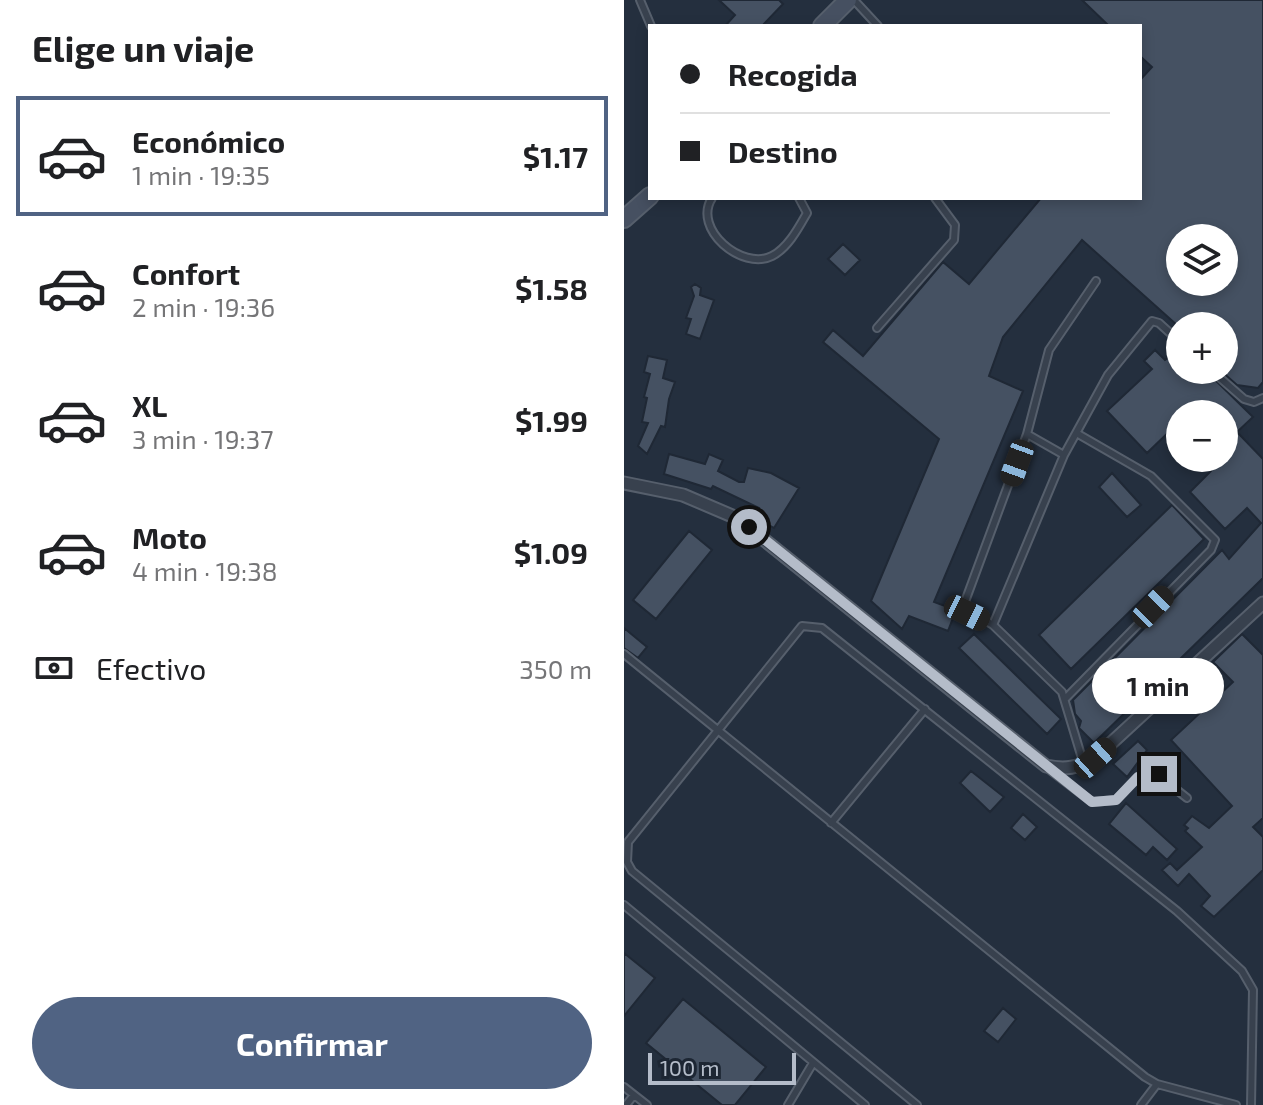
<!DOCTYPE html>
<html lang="es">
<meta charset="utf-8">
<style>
body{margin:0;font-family:"Exo 2",sans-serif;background:#f2f2f2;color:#202124;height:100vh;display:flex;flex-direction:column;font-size:30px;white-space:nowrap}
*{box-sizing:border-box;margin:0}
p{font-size:26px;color:#757577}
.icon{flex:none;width:44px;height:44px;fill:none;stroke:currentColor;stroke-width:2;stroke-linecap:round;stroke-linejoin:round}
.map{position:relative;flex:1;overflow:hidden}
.details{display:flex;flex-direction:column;background:#fff;width:624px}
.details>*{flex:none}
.guide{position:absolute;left:24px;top:24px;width:494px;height:176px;border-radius:0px;box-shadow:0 4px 12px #0003;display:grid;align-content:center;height:176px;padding:0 32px;background:#fff}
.fabs{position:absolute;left:542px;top:224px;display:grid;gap:16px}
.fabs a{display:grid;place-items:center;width:72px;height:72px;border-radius:50%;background:#fff;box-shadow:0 4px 12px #0003;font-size:40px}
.scale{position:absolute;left:24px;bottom:20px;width:148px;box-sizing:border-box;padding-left:8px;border:4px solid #b4bcc9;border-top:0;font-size:22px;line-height:28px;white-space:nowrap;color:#b4bcc9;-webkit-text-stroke:6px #1d2633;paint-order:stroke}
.end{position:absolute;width:36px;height:36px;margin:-18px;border:10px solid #b4bcc9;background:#111;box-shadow:0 0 0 4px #111}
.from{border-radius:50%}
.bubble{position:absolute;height:56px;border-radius:28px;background:#fff;box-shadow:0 4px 12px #0003;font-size:26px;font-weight:700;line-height:56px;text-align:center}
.car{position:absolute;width:24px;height:48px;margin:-24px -12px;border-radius:10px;box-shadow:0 0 6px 2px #0007;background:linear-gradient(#222 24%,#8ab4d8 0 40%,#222 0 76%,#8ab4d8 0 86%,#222 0)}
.guide b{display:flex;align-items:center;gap:28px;height:76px;font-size:30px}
.guide b+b{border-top:2px solid #e0e0e0}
.guide i{width:20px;height:20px;background:#202124}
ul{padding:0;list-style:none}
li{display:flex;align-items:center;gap:24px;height:120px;margin:0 16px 12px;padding:0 16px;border:4px solid transparent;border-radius:0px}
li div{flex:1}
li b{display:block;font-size:30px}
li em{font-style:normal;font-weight:700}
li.selected{border-color:#506383}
li>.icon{width:72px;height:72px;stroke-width:1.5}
h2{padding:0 32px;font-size:36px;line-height:96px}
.pay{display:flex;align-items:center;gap:20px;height:88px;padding:0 32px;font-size:30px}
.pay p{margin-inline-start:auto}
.primary-button{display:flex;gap:16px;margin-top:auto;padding:16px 32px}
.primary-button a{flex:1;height:92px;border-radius:48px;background:#506383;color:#fff;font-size:32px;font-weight:700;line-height:92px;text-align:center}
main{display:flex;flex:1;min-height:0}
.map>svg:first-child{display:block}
</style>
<main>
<section class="details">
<h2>Elige un viaje</h2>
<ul>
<li class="selected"><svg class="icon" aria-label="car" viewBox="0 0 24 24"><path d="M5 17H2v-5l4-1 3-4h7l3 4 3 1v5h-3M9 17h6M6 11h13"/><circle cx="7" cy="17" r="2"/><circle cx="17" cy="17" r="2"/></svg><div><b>Económico</b><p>1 min · 19:35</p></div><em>$1.17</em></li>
<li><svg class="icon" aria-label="car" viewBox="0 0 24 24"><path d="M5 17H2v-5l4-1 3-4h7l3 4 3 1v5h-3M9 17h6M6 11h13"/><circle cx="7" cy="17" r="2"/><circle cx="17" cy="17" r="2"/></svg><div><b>Confort</b><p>2 min · 19:36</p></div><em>$1.58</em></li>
<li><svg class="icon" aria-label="car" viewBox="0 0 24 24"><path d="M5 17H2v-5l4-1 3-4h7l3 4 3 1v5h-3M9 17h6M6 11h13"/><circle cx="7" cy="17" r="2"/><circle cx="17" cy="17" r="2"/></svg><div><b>XL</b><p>3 min · 19:37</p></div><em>$1.99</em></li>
<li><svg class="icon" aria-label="car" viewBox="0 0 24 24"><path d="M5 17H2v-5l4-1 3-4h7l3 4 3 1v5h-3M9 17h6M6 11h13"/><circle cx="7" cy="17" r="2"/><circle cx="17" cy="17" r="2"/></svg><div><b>Moto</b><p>4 min · 19:38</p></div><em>$1.09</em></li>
</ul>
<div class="pay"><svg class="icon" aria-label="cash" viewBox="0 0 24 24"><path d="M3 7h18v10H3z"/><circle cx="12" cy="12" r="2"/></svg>Efectivo<p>350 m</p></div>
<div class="primary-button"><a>Confirmar</a></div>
</section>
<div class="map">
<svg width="639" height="1105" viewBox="0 0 639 1105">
<rect width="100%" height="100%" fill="#242f3e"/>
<path fill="#455162" stroke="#1f2835" stroke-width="2" fill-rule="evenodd" d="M95,0H155L159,4L138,26H101L111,15Z
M458,0H639V382L634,388L613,385L596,370H600V326H554L458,240L379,337L365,376L399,391L310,602L332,610L324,631L285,616L278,629L247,601L315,439L199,342L209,330L239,356L319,262L345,284L417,198H516V80L528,67L516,56V26H485ZM556,238H600V282H556Z
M219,244L236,260L221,275L204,259Z
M71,284L77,288L76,295L90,300L76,339L62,334L67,319L62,318L70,296L67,287Z
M556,348V370H581L629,417L613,432L639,459V578L470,743L455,728L457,721L451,714L449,700L598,550L605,559L637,523L623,508L601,529L566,492L587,471L575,458H600V414H556V437L548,429L523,453L483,411L528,369L520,361L531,350L541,360Z
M24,356L43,360L39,378L51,382L45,399L41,427L37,426L23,454L14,446L24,423L18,422L23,398L20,397L26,374L20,372Z
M45,454L81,464L85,454L99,460L94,471L115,482H120L124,468L147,473L175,488L150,528L131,517L135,508L89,486L87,489L40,474Z
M488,473L517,505L503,517L475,487Z
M548,505L580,539L447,669L415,635Z
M65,531L88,550L32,619L9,600Z
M0,628L23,647L14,658L0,648Z
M350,634L437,719L423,734L335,648Z
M618,634L639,655V818L629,827L639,837V870L590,917L577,906L586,896L565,874L554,886L538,870L546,863L553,870L578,847L561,831L564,828L560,825L568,816L585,828L608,806L547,740L609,682L589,662Z
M514,741L523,750L503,777L489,764Z
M347,771L380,797L366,812L336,783Z
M502,803L553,849L543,860L529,847L522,855L485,824Z
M399,814L413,827L401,840L387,828Z
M0,953L31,978L0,1016Z
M59,999L142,1067L111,1105H98L22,1043Z
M379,1008L392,1019L374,1042L360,1031Z"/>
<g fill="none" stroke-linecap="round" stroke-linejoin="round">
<defs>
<path id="service" d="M16,0L27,26
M230,0L254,26
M88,198C68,229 118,271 148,256C164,248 175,227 183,213L175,198
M253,328L330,240L331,225L311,198
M587,370L620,399L630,402L639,398
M403,434L440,455
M369,625L339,607L403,434L425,350L472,281
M0,654L521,1077L533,1084L612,1105
M441,699L587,550L591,540L527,476L454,434
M460,765L438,692L369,625L440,455L484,375L528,321L535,323L556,342
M426,770L468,802L492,800L514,777L530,772L563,798
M207,823L301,709
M0,905L241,1105
M0,1087L23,1105
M2,1105L10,1095
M164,1105L189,1063
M293,1105L8,871L3,862L4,842L178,626L198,628L553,911L618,971L629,990L627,1105
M517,1105L533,1084"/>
<path id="minor" d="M0,483L59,495L113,518L422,766C441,770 454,768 471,758L639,603"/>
<path id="secondary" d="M198,26L224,0
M0,219L26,196"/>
</defs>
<use href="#service" stroke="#565f6c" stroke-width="10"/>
<use href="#minor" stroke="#565f6c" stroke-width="15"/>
<use href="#secondary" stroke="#565f6c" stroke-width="20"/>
<use href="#service" stroke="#38414e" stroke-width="6"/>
<use href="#minor" stroke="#38414e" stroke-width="11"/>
<use href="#secondary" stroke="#465061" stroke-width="16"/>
</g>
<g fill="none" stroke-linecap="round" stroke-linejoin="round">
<path stroke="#b4bcc9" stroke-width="10" d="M125,527L468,802L492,800L514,777L535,774"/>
</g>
</svg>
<div class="fabs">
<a><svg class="icon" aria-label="layers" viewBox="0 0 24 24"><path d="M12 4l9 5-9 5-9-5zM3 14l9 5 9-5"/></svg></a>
<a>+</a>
<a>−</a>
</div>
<div class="scale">100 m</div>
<i class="end from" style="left:125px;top:527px"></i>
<i class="end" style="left:535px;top:774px"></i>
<div class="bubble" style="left:468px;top:658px;width:132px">1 min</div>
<i class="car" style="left:393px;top:463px;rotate:200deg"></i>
<i class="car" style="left:529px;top:607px;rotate:44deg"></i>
<i class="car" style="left:343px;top:613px;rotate:116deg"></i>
<i class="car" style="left:471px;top:758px;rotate:48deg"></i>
<div class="guide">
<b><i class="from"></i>Recogida</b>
<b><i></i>Destino</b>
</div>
</div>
</main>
